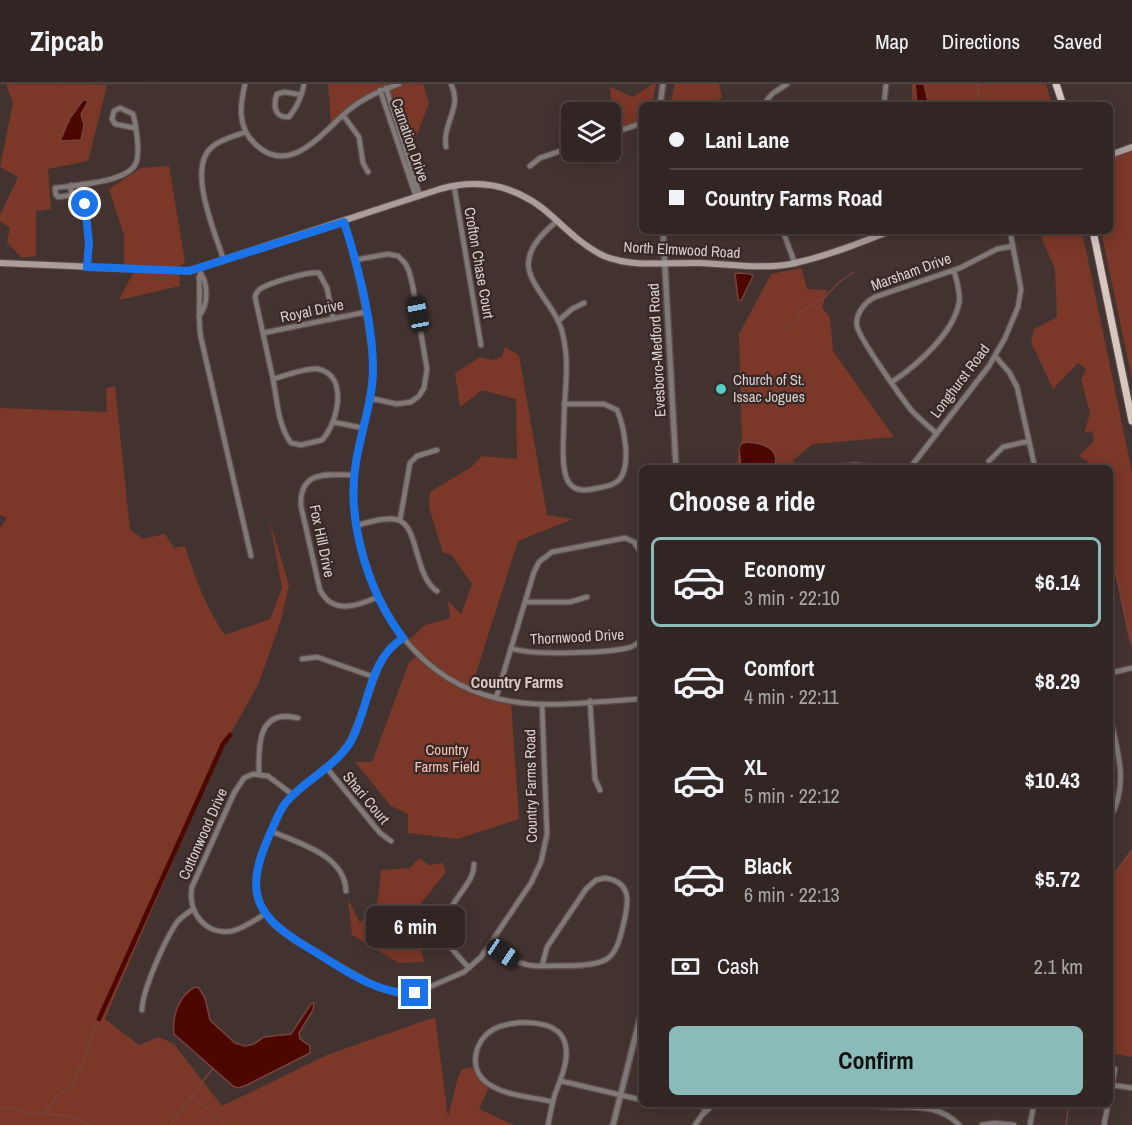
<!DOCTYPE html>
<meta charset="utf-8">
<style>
body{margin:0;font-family:"Archivo Narrow",sans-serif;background:#3a2e2c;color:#f1f3f6;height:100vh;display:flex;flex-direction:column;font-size:22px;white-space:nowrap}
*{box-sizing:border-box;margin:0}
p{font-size:20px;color:#a8a5a6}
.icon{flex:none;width:33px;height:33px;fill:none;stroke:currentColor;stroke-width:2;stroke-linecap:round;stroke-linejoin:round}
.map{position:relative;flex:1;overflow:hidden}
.sheet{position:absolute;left:639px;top:381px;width:474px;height:642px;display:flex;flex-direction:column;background:#322624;border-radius:9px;box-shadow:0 3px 15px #0003,0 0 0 2px #4d4341}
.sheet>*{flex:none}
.hud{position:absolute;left:639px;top:18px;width:474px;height:132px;border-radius:9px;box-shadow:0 3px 15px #0003,0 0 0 2px #4d4341;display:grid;align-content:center;height:132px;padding:0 30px;background:#322624}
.buttons{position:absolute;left:561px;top:18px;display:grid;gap:12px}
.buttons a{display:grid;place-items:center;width:60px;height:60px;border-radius:9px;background:#322624;box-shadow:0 3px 15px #0003,0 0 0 2px #4d4341;font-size:30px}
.end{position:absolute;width:27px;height:27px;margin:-14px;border:8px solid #1a73e8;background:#fff;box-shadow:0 0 0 3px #fff}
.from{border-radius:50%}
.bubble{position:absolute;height:42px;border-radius:9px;background:#322624;box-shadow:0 3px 15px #0003,0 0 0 2px #4d4341;font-size:20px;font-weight:700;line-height:42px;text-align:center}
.car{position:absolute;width:18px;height:36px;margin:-18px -9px;border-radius:8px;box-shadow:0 0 4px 2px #0007;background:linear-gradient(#222 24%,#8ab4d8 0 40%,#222 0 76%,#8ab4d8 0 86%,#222 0)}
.hud b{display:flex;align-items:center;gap:21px;height:57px;font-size:22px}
.hud b+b{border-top:2px solid #4d4341}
.hud i{width:15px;height:15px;background:#f1f3f6}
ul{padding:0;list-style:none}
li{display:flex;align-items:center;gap:18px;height:90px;margin:0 12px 9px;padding:0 18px;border:3px solid transparent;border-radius:9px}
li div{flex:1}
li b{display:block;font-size:22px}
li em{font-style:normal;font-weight:700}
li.current{border-color:#8bbbb9}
li>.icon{width:54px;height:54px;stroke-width:1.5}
h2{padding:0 30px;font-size:27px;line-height:72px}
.pay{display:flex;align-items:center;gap:15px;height:66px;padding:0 30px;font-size:22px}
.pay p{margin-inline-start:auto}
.action{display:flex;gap:12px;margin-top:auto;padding:12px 30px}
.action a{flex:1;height:69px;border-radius:9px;background:#8bbbb9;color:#111;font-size:24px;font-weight:700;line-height:69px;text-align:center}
header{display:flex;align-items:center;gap:36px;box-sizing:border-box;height:84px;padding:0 30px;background:#322624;border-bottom:2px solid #4d4341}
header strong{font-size:28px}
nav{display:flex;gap:33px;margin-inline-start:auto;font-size:21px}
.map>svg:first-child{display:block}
</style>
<header>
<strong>Zipcab</strong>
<nav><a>Map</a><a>Directions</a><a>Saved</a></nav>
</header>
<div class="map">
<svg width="1132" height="1041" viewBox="0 0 1132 1041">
<rect width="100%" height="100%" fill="#433330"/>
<path fill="#7b3728" d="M6,0L166,1H107L88,77L48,85L51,125L36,127V172L22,174L7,158L10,144L0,137V131L18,93L0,83L13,19Z
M328,0H423L429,19L416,53L401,58L384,5L331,41Z
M653,0H656L652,21H642V38L613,47L610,3L633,13Z
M675,0H719L722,14L706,21H670Z
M912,0H1046L1052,21H912Z
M1132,61V295L1101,147H1110V75L1120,65Z
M169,82L185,178L179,183L180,202L119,216L133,189L124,187V151L109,105L141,84Z
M1041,147H1082L1132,388V560L1129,557L1110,465V384H1096L1079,372L1094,357L1092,347L1084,349L1090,329L1081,296L1086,285L1078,279L1053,305L1031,258L1034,245L1057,233L1055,185L1042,155Z
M801,184L807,205L827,206L822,224L830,233L833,267L894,353L813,360L793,376L797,384H738L737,378L742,357L739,250L771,190Z
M505,263L519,271L547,431L573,435L518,457L471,605L511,617L519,735L457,755L408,749V730L391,722L355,678H372L409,578L418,571L408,557L425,541L450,534L448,517L461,530L472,500L451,470L443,469L429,423L430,408L471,383L482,372L517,375L516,315L482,306L460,323L455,289L480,273L492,276L502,273Z
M115,302L130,446L143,455L165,450L174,464L185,462C195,494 206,524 225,551L270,535L282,504L270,438L289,501L281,536L258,601L220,668L105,935L139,961L159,953L174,960L222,1022L327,971L435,933L448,1033L458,993L462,985L477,983L490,1001L479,1025L514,1041H0V444L7,434L0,431V324L107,328L106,304Z
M1132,766V973L1110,969V800L1114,790Z
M419,774L429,781L443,779L446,788L418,823L415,841L424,878L399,879L352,851L348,815L360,839L378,817L381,786L410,784Z"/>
<path fill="#4c0700" stroke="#76433d" stroke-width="1.5" d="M915,0H924L929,21H917Z
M83,16H86L88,18L81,30L84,41L81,56L60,57L70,34Z
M739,189L750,190L753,192L741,217L738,215L735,190Z
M746,358C761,359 782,363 774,384H741L739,364L741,360Z
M195,903L199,904L205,914L210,936L235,959L245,962L254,960L264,953L291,950L311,920L314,919L313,926L299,949L300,955L310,962V969L247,1001L238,1004L233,1002L174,950C172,933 178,912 195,903Z"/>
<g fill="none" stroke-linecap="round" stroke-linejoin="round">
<path stroke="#76433d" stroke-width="1.5" d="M977,0L980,21
M782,249L795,238L801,228L825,213L838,199L854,188
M1110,462L1132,561
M1110,800L1113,791L1132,766
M191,1014C206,1020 216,1032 229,1041
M0,1025L11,1024L29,1030H52L69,1032L92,1041
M43,1030L57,1012L73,1001L74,993L81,982L99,935
M170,1041L213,984
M1066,1041L1069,1020"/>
<path stroke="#4c0700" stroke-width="4.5" d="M99,935L223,660L230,651"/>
<defs>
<path id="minor" d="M245,0C240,21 237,43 255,60C291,95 325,45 350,25C365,13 381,6 399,0
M386,4L420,112
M380,6L416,113
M301,11L285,8L277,10C273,21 274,34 289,33C297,23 302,13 304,0
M763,21L772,10L787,0
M884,21L886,0
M343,31L359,53L363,79L368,88
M610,50L642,39
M446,63C442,39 463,23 451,0
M530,82L540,74L572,63
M82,100L89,159L87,183
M71,101V111L58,113L56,111L55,104C74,101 124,99 135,81C141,72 136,41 133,30L120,24L114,27L112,35L115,40L135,44
M454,102L481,261
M557,137C550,143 543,149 538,156C512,189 546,209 558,237C562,244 564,255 565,263C569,283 564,315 564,336C564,351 559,393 572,402C579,408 589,406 598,404C605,403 614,401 619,396C632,382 624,342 617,326L604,320H564
M344,138C354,170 361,202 367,235C370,254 374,274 372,294C369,332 354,367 353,406C353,429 358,451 364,473C385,548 434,606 515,618C556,624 601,617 642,615
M783,147L795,180
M355,176L388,170L398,172L405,179L409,187L413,203L427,285L424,304L419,312L411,318L397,320L369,314
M224,177C216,151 186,84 212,63C221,55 235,52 246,48
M201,190L199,193C201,214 197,232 201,254L251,472
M199,232C209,220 208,199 200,188
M558,237L572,225L584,219
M263,249L366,228
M995,272L1009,288L1017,303L1035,384
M273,295C277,315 278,342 291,359L301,361L322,356C338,339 349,291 318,285C308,283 284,292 273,295L255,213C256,210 257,207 260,205C269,199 309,187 319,189L327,204L333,234
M892,298C917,281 953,250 959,219C961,208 956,196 954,186
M333,338L363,344
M936,349C928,342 920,335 912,327C903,316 859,254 857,242C855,230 865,218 875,213L960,184L997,165L1013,162
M989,377L1003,363L1029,357
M834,384L854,381L879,384
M910,384L989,282L1005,254L1018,223L1021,205L1010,147
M354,391C329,391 299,385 301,422L320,506C333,531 357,522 378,513
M400,436L410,379L417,372L437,366
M357,441C368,439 386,432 398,436C419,442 414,492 437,507
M525,518H570L587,513
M403,554L391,563L382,575L350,658L338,673L290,713L283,723L260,773L256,791L257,809L261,821L274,841L294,856L377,903L396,909L420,907L464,888L481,873L531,799L541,778L547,750L542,620
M511,564C529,572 612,569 631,563C636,561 639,558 642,554
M302,575L317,573L374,593
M1110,589L1132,584
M496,614L534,488L539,478L552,468L625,454L634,458L642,470
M590,617L595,695L600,706
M1110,633C1118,667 1129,702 1110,734
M326,683L380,749L391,757
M259,690C258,661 258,624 298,634
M271,747C298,759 345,771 346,807
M605,794C634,798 628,822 623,842C620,854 617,868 607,875C592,884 559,881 542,882L547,863L586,805L596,796Z
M265,830C255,836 244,844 232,847C206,852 187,828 192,803L234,709L244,694L253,690L268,692L293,711
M490,859C507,872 520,883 542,882
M469,884C435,847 434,847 463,806C469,797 474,791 474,780
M142,926C142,907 166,853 178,837C182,832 188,829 193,825
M561,997L642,1016
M1112,1001L1132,1004
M1110,1011L1115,985
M698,1020L707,1026
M867,1020C898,1028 934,1014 959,1041
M548,1041C550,1031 552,1020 555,1010C561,994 571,973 564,956C555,934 511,936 494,945C474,956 468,985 487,999C505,1012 533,1013 553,1018
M695,1041L702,1031L714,1020
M982,1041L995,1039L1014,1041
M1030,1041L1034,1020
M1104,1041L1108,1020"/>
<path id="tertiary" d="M660,21L663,0
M663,147L676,384
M613,1041L642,926"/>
<path id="secondary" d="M1110,71L1132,63
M0,179L189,187L440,105C483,93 521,103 554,134C569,148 585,163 604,172C633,184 670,178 700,179C728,180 769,186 795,179C827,172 860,159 890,147"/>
<path id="trunk" d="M1056,0L1063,21
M1093,147L1132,337"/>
</defs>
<use href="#minor" stroke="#5e4f4c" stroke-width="7"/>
<use href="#tertiary" stroke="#5e4f4c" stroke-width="8"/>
<use href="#secondary" stroke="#5e4f4c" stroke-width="8"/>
<use href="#trunk" stroke="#5e4f4c" stroke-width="9"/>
<use href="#minor" stroke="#817977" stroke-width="4.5"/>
<use href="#tertiary" stroke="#817977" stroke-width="5"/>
<use href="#secondary" stroke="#aa9d9a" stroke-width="6"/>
<use href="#trunk" stroke="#d8c6c1" stroke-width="7"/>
</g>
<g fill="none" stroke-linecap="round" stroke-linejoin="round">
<path stroke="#1a73e8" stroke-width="8" d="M85,120L89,159L87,183L189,187L344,138C358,182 373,239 373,285C373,316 361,347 356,378C346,437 368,508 403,554C367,577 370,623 351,657C337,681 309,694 291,713C280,723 275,739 269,752C242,813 258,834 312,866C343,885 377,911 415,909"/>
</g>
<circle fill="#54cdc7" stroke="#382926" stroke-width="2" cx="721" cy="305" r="6"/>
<g text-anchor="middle" stroke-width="4.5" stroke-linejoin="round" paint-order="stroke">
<g font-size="15" fill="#d9cfcc" stroke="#382926">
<text transform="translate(410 56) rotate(71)" y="5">Carnation Drive</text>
<text transform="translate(682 166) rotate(3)" y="5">North Elmwood Road</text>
<text transform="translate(479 179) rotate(80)" y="5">Crofton Chase Court</text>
<text transform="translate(911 188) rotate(-20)" y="5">Marsham Drive</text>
<text transform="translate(312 227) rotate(-12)" y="5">Royal Drive</text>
<text transform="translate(657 266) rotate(-93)" y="5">Evesboro-Medford Road</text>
<text transform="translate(960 297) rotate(-53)" y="5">Longhurst Road</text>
<text transform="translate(322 457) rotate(78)" y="5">Fox Hill Drive</text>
<text transform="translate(577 553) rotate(-3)" y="5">Thornwood Drive</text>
<text transform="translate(531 702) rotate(-91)" y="5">Country Farms Road</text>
<text transform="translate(366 714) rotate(50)" y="5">Shari Court</text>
<text transform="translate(203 750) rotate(-66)" y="5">Cottonwood Drive</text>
</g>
<g font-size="15" fill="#d9cfcc" stroke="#382926" text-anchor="start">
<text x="733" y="301">Church of St.<tspan x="733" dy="17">Issac Jogues</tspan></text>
</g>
<g font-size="15" fill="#f8c3b6" stroke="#382926">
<text x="447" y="671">Country<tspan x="447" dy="17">Farms Field</tspan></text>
</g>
<g font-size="16" font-weight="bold" fill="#ddc9c4" stroke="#382926">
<text x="517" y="604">Country Farms</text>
</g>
</g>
</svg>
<div class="buttons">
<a><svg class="icon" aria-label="layers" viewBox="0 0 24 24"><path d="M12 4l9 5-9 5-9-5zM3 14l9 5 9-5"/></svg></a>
</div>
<i class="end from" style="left:85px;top:120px"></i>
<i class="end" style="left:415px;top:909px"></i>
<div class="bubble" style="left:366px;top:822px;width:99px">6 min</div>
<i class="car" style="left:418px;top:230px;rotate:349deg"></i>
<i class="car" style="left:503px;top:869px;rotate:124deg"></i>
<div class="hud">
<b><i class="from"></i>Lani Lane</b>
<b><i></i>Country Farms Road</b>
</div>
<section class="sheet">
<h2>Choose a ride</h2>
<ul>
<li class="current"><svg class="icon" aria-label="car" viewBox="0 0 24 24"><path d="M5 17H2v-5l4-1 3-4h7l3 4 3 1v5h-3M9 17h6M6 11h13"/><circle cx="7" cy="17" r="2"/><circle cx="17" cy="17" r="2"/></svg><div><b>Economy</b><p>3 min · 22:10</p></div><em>$6.14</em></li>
<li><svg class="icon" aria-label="car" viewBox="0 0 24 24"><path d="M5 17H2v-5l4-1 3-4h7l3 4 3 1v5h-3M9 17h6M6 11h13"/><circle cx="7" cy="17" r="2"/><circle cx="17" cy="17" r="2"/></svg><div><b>Comfort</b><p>4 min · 22:11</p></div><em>$8.29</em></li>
<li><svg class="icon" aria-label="car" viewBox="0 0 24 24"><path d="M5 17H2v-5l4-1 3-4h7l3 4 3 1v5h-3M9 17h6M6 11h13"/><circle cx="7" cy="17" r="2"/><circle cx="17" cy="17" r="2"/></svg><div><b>XL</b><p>5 min · 22:12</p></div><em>$10.43</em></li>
<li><svg class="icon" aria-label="car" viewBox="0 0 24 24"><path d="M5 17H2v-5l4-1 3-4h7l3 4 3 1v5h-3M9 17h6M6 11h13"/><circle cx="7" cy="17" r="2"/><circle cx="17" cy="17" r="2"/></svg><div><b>Black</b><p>6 min · 22:13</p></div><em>$5.72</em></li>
</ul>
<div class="pay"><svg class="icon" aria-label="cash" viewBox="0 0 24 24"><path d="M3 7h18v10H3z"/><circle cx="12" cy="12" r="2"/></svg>Cash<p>2.1 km</p></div>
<div class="action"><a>Confirm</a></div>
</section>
</div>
